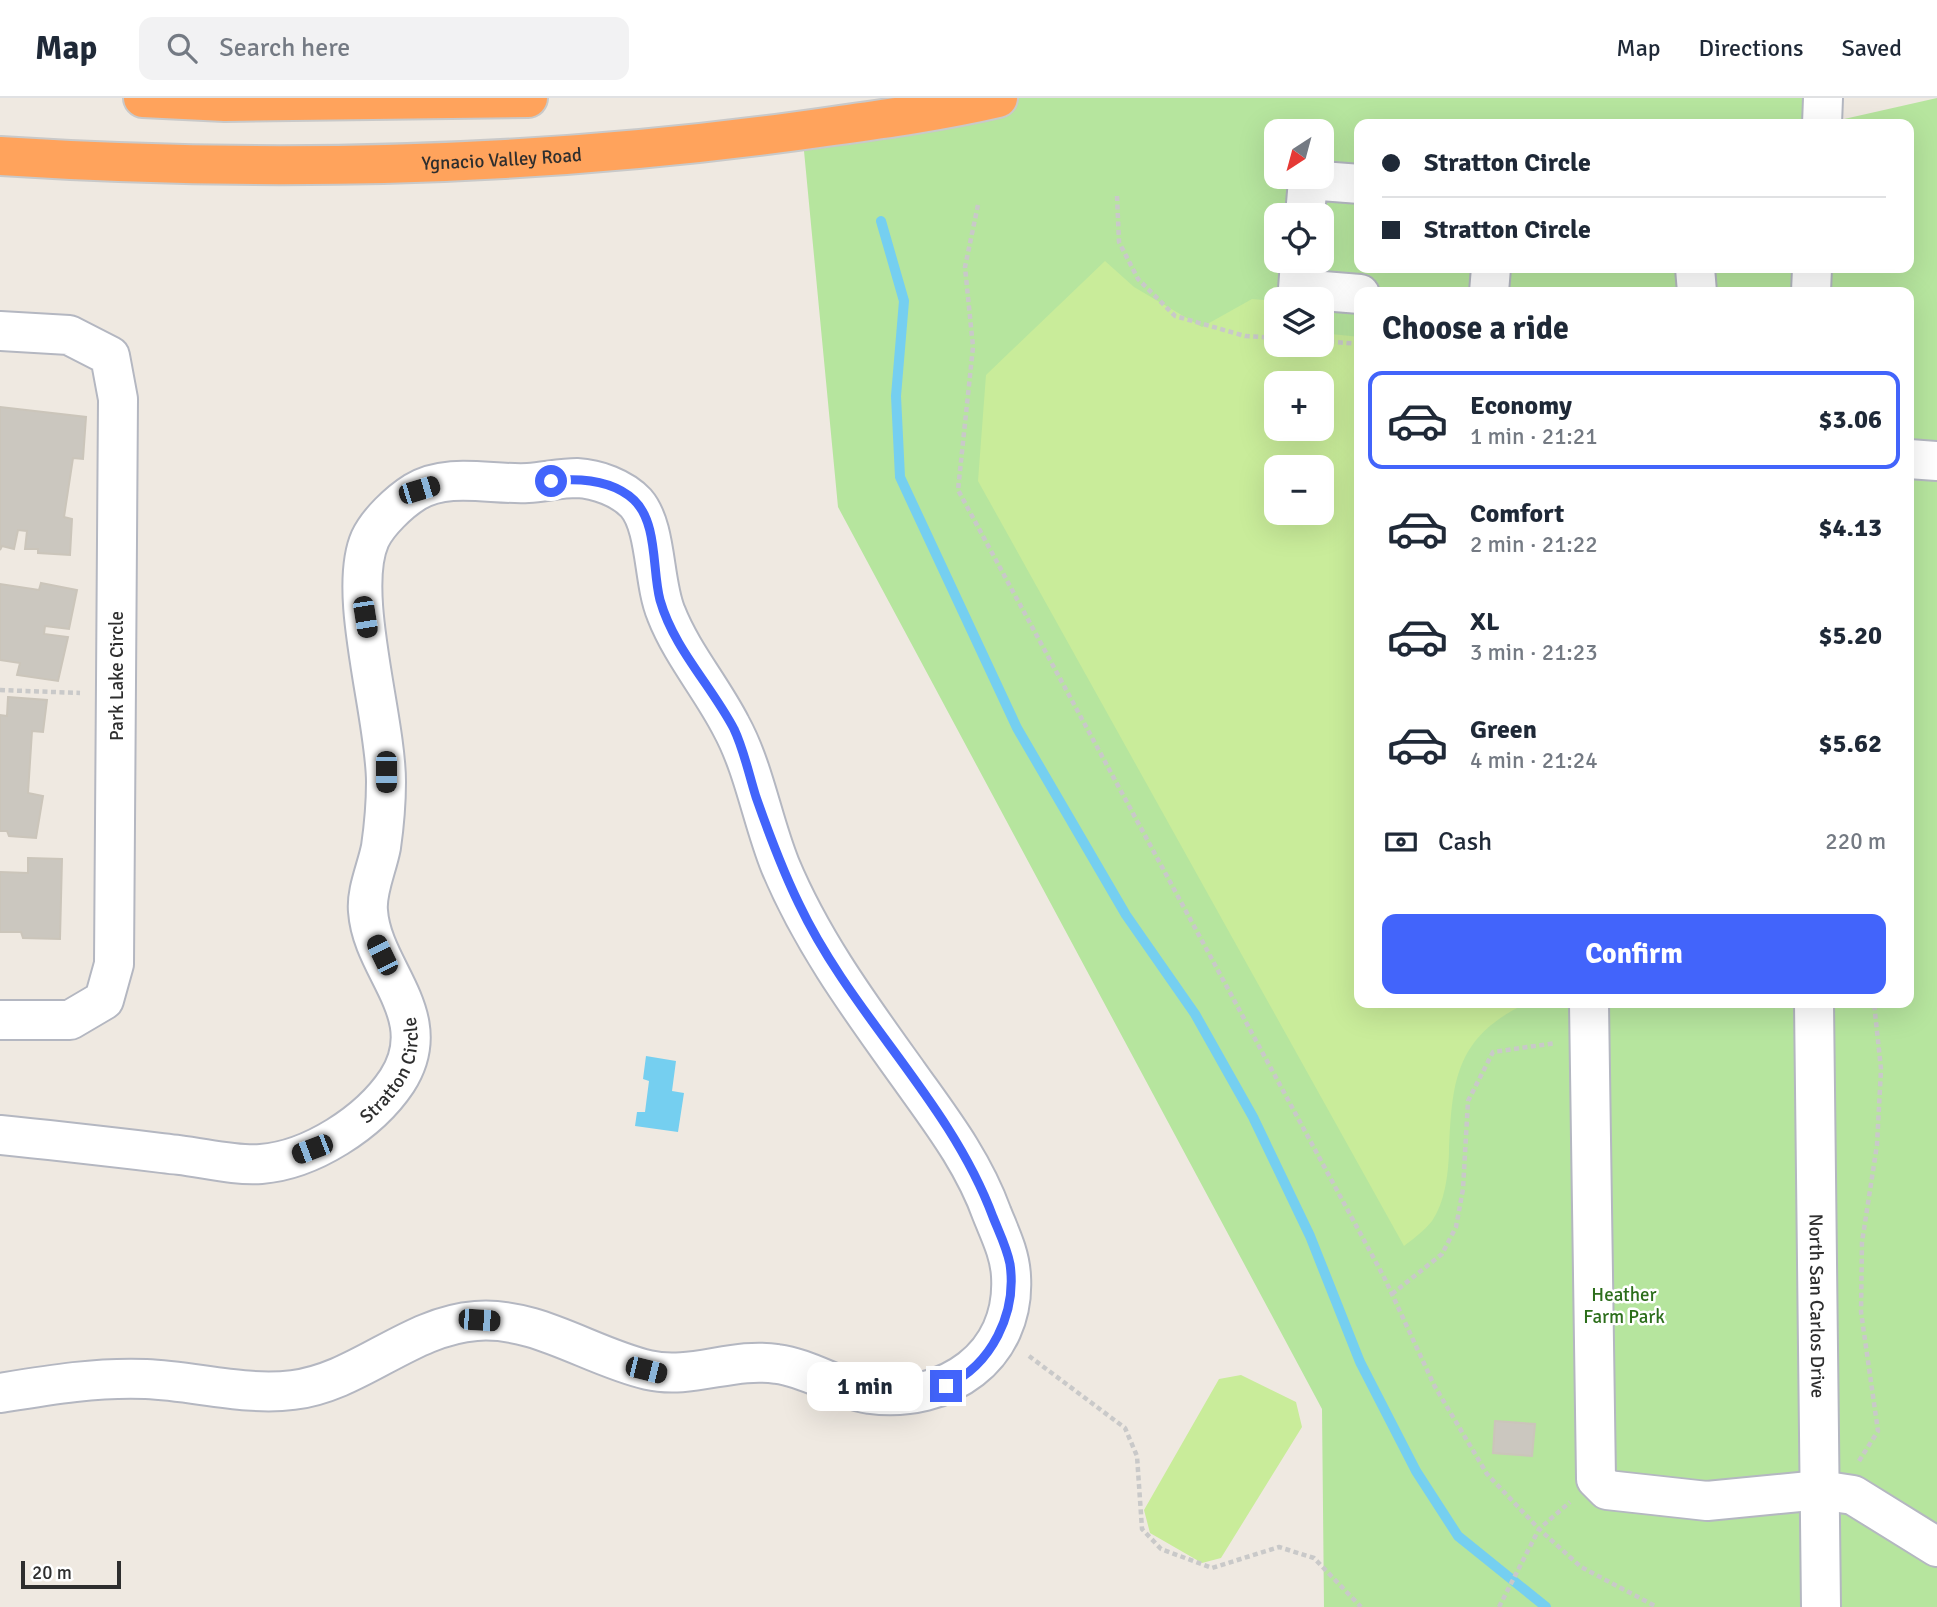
<!DOCTYPE html>
<meta charset="utf-8">
<style>
body{margin:0;font-family:Signika,sans-serif;background:#f2f2f3;color:#1f2937;height:100vh;display:flex;flex-direction:column;font-size:26px;white-space:nowrap}
*{box-sizing:border-box;margin:0}
p{font-size:23px;color:#747a83}
.icon{flex:none;width:38px;height:38px;fill:none;stroke:currentColor;stroke-width:2;stroke-linecap:round;stroke-linejoin:round}
.map{position:relative;flex:1;overflow:hidden}
.drawer{position:absolute;left:1354px;top:189px;width:560px;height:721px;display:flex;flex-direction:column;background:#fff;border-radius:14px;box-shadow:0 7px 28px #0002}
.drawer>*{flex:none}
.hud{position:absolute;left:1354px;top:21px;width:560px;height:154px;border-radius:14px;box-shadow:0 7px 28px #0002;display:grid;align-content:center;height:154px;padding:0 28px;background:#fff}
.needle{width:46px;rotate:216deg}
.fabs{position:absolute;left:1264px;top:21px;display:grid;gap:14px}
.fabs a{display:grid;place-items:center;width:70px;height:70px;border-radius:14px;background:#fff;box-shadow:0 7px 28px #0002;font-size:35px}
.scale{position:absolute;left:21px;bottom:18px;width:100px;box-sizing:border-box;padding-left:7px;border:4px solid #2e2e2e;border-top:0;font-size:19px;line-height:24px;white-space:nowrap;color:#2e2e2e;-webkit-text-stroke:5px #fff;paint-order:stroke}
.end{position:absolute;width:32px;height:32px;margin:-16px;border:9px solid #4264fb;background:#fff;box-shadow:0 0 0 4px #fff}
.from{border-radius:50%}
.bubble{position:absolute;height:49px;border-radius:14px;background:#fff;box-shadow:0 7px 28px #0002;font-size:23px;font-weight:800;line-height:49px;text-align:center}
.car{position:absolute;width:21px;height:42px;margin:-21px -10px;border-radius:9px;box-shadow:0 0 5px 2px #0007;background:linear-gradient(#222 24%,#8ab4d8 0 40%,#222 0 76%,#8ab4d8 0 86%,#222 0)}
.hud b{display:flex;align-items:center;gap:24px;height:66px;font-size:26px}
.hud b+b{border-top:2px solid #e0e1e3}
.hud i{width:18px;height:18px;background:#1f2937}
ul{padding:0;list-style:none}
li{display:flex;align-items:center;gap:21px;height:98px;margin:0 14px 10px;padding:0 14px;border:4px solid transparent;border-radius:14px}
li div{flex:1}
li b{display:block;font-size:26px}
li em{font-style:normal;font-weight:800}
li.selected{border-color:#4264fb}
li>.icon{width:63px;height:63px;stroke-width:1.5}
h2{padding:0 28px;font-size:32px;line-height:84px}
.pay{display:flex;align-items:center;gap:18px;height:77px;padding:0 28px;font-size:26px}
.pay p{margin-inline-start:auto}
.cta{display:flex;gap:14px;margin-top:auto;padding:14px 28px}
.cta a{flex:1;height:80px;border-radius:14px;background:#4264fb;color:#fff;font-size:28px;font-weight:800;line-height:80px;text-align:center}
header{display:flex;align-items:center;gap:42px;box-sizing:border-box;height:98px;padding:0 35px;background:#fff;border-bottom:2px solid #e0e1e3}
header strong{font-size:33px}
nav{display:flex;gap:38px;margin-inline-start:auto;font-size:24px}
.search{width:490px;height:63px;background:#f2f2f3;display:flex;align-items:center;gap:18px;box-sizing:border-box;padding:0 24px;border-radius:14px;color:#747a83;font-size:26px}
.map>svg:first-child{display:block}
</style>
<header>
<strong>Map</strong>
<div class="search"><svg class="icon" aria-label="search" viewBox="0 0 24 24"><circle cx="10" cy="10" r="6"/><path d="M15 15l6 6"/></svg>Search here</div>
<nav><a>Map</a><a>Directions</a><a>Saved</a></nav>
</header>
<div class="map">
<svg width="1937" height="1509" viewBox="0 0 1937 1509">
<rect width="100%" height="100%" fill="#efe9e1"/>
<path fill="#b6e59e" fill-rule="evenodd" d="M998,0H1823L1822,26L1937,0V1509H1324L1322,1311L838,409L802,32ZM1360,26H1909V170H1360ZM1276,33H1321V79H1276ZM1276,117H1321V163H1276ZM1360,194H1909V905H1360ZM1276,201H1321V247H1276ZM1276,285H1321V331H1276ZM1276,369H1321V415H1276Z"/>
<path fill="#c9ec9a" fill-rule="evenodd" d="M1105,163L1134,189L1202,229L1252,201L1276,203V247H1321V235L1360,239V905H1527C1455,939 1452,983 1449,1055C1448,1077 1445,1104 1432,1123C1425,1132 1413,1141 1404,1148L978,383L986,277ZM1276,285H1321V331H1276ZM1276,369H1321V415H1276Z
M1241,1277L1296,1304L1302,1329L1221,1460L1202,1465L1150,1435L1144,1412L1219,1281Z"/>
<path fill="#75cff0" d="M646,958L676,963L672,993L684,995L678,1034L635,1028L637,1014H645L649,983L643,981Z"/>
<g fill="none" stroke-linecap="round" stroke-linejoin="round">
<path stroke="#75cff0" stroke-width="10" d="M881,123L904,203L896,298L900,379L1017,630L1126,817L1195,916L1253,1019L1310,1138L1360,1264L1416,1373L1458,1438L1546,1509"/>
</g>
<path fill="#cbc7bf" stroke="#cbc5ba" stroke-width="2" d="M0,309L86,319L83,361L73,360L64,419L72,421L70,457L38,455V451H25L27,433L18,432L14,451L2,448L0,452Z
M41,485L77,492L69,531L45,528L44,536L68,539L58,583L17,577L20,565L0,562V486L39,492Z
M8,599L47,602L43,634L32,633L28,695L43,698L36,740L9,738L7,733H0V617L7,618Z
M28,760L62,761L60,841L23,840L21,834H0V774L28,775Z
M1495,1323L1535,1326L1532,1358L1493,1355Z"/>
<g fill="none" stroke-linecap="round" stroke-linejoin="round">
<defs>
<g id="minor">
<path d="M1822,26L1823,0"/>
<path d="M1305,117L1308,82L1360,86"/>
<path d="M1300,163L1298,191L1360,196"/>
<path d="M1695,170L1697,194"/>
<path d="M1489,194L1491,170"/>
<path d="M1811,194L1812,170"/>
<path d="M0,233L69,237L110,258L118,301L114,866L104,902L70,922H0"/>
<path d="M1909,361L1937,363"/>
<path d="M1589,905L1596,1381L1607,1392L1707,1403L1820,1392L1853,1397L1937,1449"/>
<path id="s1" d="M1814,905L1821,1509"/>
<path id="s2" d="M0,1037C60,1043 119,1050 179,1057C205,1060 235,1068 261,1066C311,1062 369,1025 397,983C439,918 372,873 368,813C366,793 377,770 381,749C384,728 386,706 386,684C386,619 346,495 370,441C378,424 399,404 415,394C448,374 491,387 528,385C544,384 561,380 577,380C597,381 622,390 636,405C657,429 653,484 666,515C682,556 711,589 731,628C754,670 762,722 780,767C812,844 860,909 908,976C940,1021 973,1063 992,1116C1000,1136 1010,1156 1011,1178C1016,1259 946,1306 870,1296C838,1291 809,1270 777,1266C733,1259 691,1282 648,1272C591,1259 536,1218 476,1223C409,1228 359,1284 293,1292C244,1298 195,1283 146,1281C96,1279 49,1287 0,1295"/>
</g>
<g id="highway">
<path d="M143,0L225,4L528,0"/>
<path id="s3" d="M0,58C263,75 529,69 790,34C860,24 929,16 998,0"/>
</g>
</defs>
<use href="#minor" stroke="#b4b7c1" stroke-width="42"/>
<use href="#highway" stroke="#c9c9c9" stroke-width="42"/>
<path stroke="#c9c9c9" stroke-width="4.5" stroke-dasharray="5 3.5" stroke-linecap="butt" d="M1117,98L1119,144L1138,181L1175,218L1245,238L1276,240
M978,107L965,169L973,249L958,392L1385,1181L1434,1287L1487,1376L1539,1431L1581,1469L1657,1509
M1321,243L1360,246
M0,592L80,595
M1392,1196L1442,1156L1456,1129L1463,1091L1468,1003L1493,954L1556,945
M1029,1258L1125,1330L1137,1358L1142,1431L1161,1451L1212,1470L1279,1449L1314,1460L1361,1509
M1859,1363L1878,1333L1861,1214L1862,1144L1877,1047L1881,971L1874,905
M1499,1509L1539,1431L1570,1404"/>
<use href="#minor" stroke="#fff" stroke-width="38"/>
<use href="#highway" stroke="#ffa35c" stroke-width="38"/>
</g>
<g fill="none" stroke-linecap="round" stroke-linejoin="round">
<path stroke="#4264fb" stroke-width="9" d="M551,383C579,380 611,381 634,402C658,425 652,472 660,502C674,551 711,587 734,631C744,652 749,677 756,699C769,736 782,771 799,806C852,918 950,1003 993,1119C999,1134 1007,1150 1010,1166C1017,1215 992,1267 946,1288"/>
</g>
<g text-anchor="middle" stroke-width="5" stroke-linejoin="round" paint-order="stroke">
<g font-size="19" fill="#2e2e2e" stroke="#fff">
<text dy="7" stroke="none"><textPath href="#s3" startOffset="502">Ygnacio Valley Road</textPath></text>
<text transform="translate(116 578) rotate(-90)" y="7">Park Lake Circle</text>
<text dy="7" stroke="none"><textPath href="#s2" startOffset="434">Stratton Circle</textPath></text>
<text dy="7" stroke="none"><textPath href="#s1" startOffset="303">North San Carlos Drive</textPath></text>
</g>
<g font-size="19" fill="#2c6e1b" stroke="#fff">
<text x="1624" y="1203">Heather<tspan x="1624" dy="22">Farm Park</tspan></text>
</g>
</g>
</svg>
<div class="fabs">
<a><svg class="needle" viewBox="-14 -14 28 28"><path d="M0-13l5 13h-10z" fill="#e53935"/><path d="M0 13l5-13h-10z" fill="#747a83"/></svg></a>
<a><svg class="icon" aria-label="locate" viewBox="0 0 24 24"><circle cx="12" cy="12" r="6"/><path d="M12 2v4M12 18v4M2 12h4M18 12h4"/></svg></a>
<a><svg class="icon" aria-label="layers" viewBox="0 0 24 24"><path d="M12 4l9 5-9 5-9-5zM3 14l9 5 9-5"/></svg></a>
<a>+</a>
<a>−</a>
</div>
<div class="scale">20 m</div>
<i class="end from" style="left:551px;top:383px"></i>
<i class="end" style="left:946px;top:1288px"></i>
<div class="bubble" style="left:807px;top:1264px;width:116px">1 min</div>
<i class="car" style="left:419px;top:392px;rotate:73deg"></i>
<i class="car" style="left:365px;top:519px;rotate:171deg"></i>
<i class="car" style="left:386px;top:674px;rotate:180deg"></i>
<i class="car" style="left:382px;top:857px;rotate:334deg"></i>
<i class="car" style="left:312px;top:1051px;rotate:249deg"></i>
<i class="car" style="left:479px;top:1222px;rotate:94deg"></i>
<i class="car" style="left:646px;top:1272px;rotate:104deg"></i>
<div class="hud">
<b><i class="from"></i>Stratton Circle</b>
<b><i></i>Stratton Circle</b>
</div>
<section class="drawer">
<h2>Choose a ride</h2>
<ul>
<li class="selected"><svg class="icon" aria-label="car" viewBox="0 0 24 24"><path d="M5 17H2v-5l4-1 3-4h7l3 4 3 1v5h-3M9 17h6M6 11h13"/><circle cx="7" cy="17" r="2"/><circle cx="17" cy="17" r="2"/></svg><div><b>Economy</b><p>1 min · 21:21</p></div><em>$3.06</em></li>
<li><svg class="icon" aria-label="car" viewBox="0 0 24 24"><path d="M5 17H2v-5l4-1 3-4h7l3 4 3 1v5h-3M9 17h6M6 11h13"/><circle cx="7" cy="17" r="2"/><circle cx="17" cy="17" r="2"/></svg><div><b>Comfort</b><p>2 min · 21:22</p></div><em>$4.13</em></li>
<li><svg class="icon" aria-label="car" viewBox="0 0 24 24"><path d="M5 17H2v-5l4-1 3-4h7l3 4 3 1v5h-3M9 17h6M6 11h13"/><circle cx="7" cy="17" r="2"/><circle cx="17" cy="17" r="2"/></svg><div><b>XL</b><p>3 min · 21:23</p></div><em>$5.20</em></li>
<li><svg class="icon" aria-label="car" viewBox="0 0 24 24"><path d="M5 17H2v-5l4-1 3-4h7l3 4 3 1v5h-3M9 17h6M6 11h13"/><circle cx="7" cy="17" r="2"/><circle cx="17" cy="17" r="2"/></svg><div><b>Green</b><p>4 min · 21:24</p></div><em>$5.62</em></li>
</ul>
<div class="pay"><svg class="icon" aria-label="cash" viewBox="0 0 24 24"><path d="M3 7h18v10H3z"/><circle cx="12" cy="12" r="2"/></svg>Cash<p>220 m</p></div>
<div class="cta"><a>Confirm</a></div>
</section>
</div>
